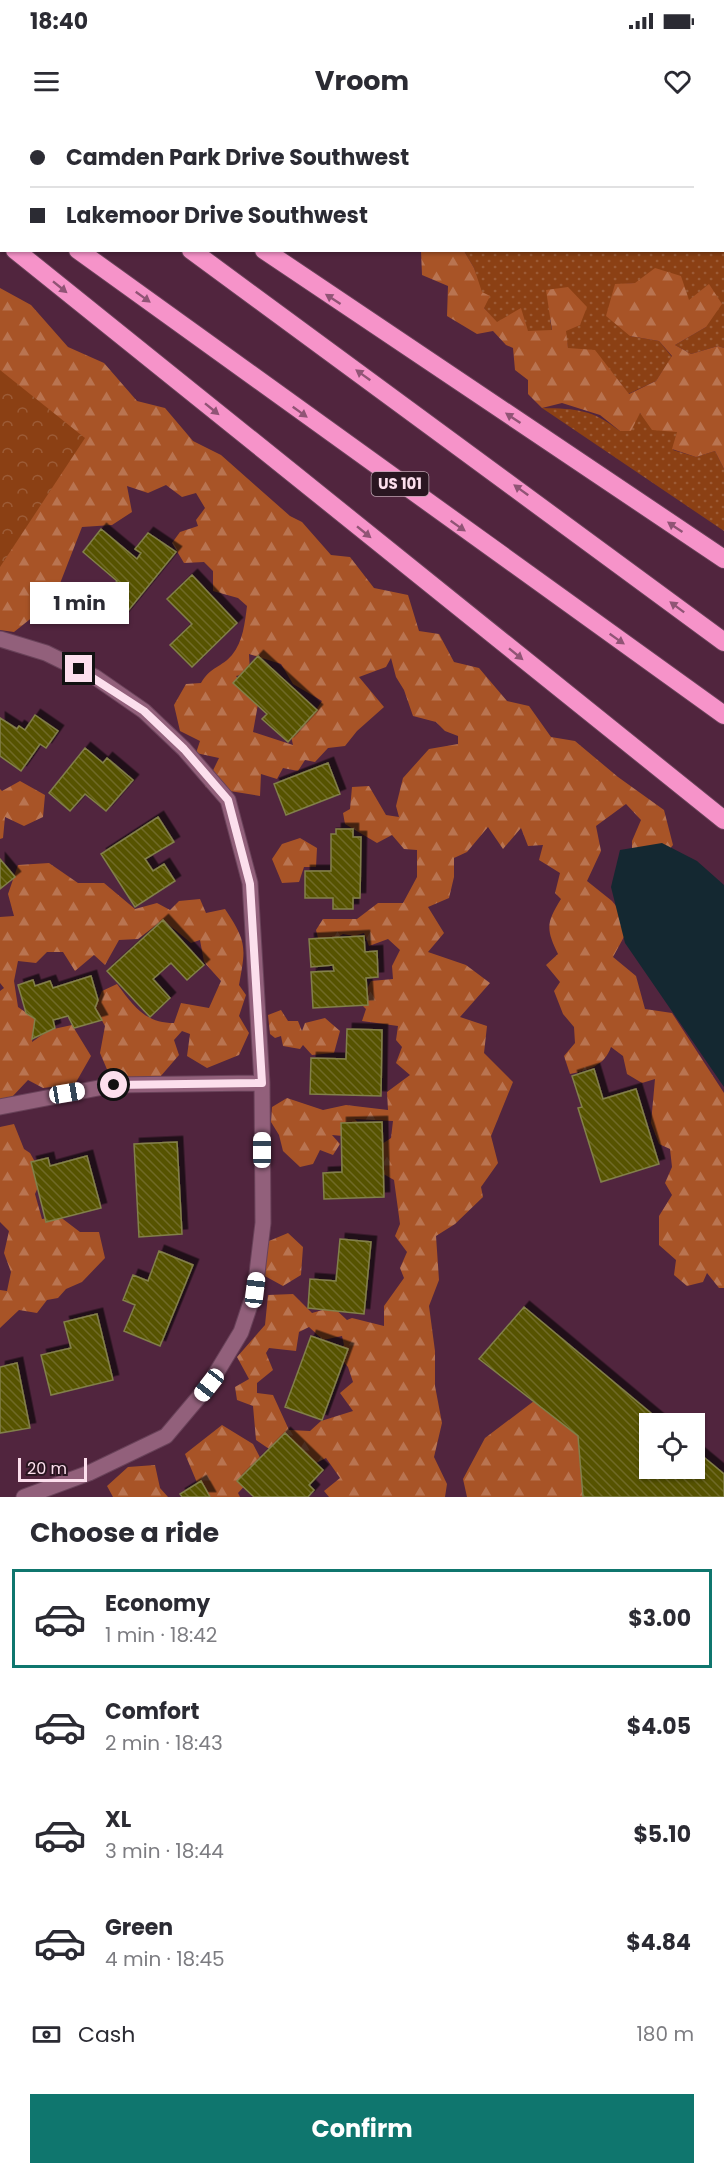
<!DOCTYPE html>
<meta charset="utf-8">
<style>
body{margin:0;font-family:Poppins,sans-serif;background:#f2f2f3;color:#2b2b33;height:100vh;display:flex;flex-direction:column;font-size:22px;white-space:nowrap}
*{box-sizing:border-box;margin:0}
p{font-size:20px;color:#7c7c81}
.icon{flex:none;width:33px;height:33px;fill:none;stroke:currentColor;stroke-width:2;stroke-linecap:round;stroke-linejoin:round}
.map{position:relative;height:1377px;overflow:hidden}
.drawer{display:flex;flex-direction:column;background:#fff;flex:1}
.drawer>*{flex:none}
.guide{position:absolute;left:0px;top:0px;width:724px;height:132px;box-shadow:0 2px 4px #0004;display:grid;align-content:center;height:132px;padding:0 30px;background:#fff}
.buttons{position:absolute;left:639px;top:1293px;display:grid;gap:12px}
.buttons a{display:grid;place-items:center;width:66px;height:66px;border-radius:0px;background:#fff;box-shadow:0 2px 4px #0004;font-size:30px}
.scale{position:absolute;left:18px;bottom:15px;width:69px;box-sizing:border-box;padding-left:6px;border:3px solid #fcdfed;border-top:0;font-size:16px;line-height:21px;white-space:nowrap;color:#fcdfed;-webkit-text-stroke:4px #2a1621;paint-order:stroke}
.end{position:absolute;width:27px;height:27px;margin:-14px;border:8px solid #fcdfed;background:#111;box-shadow:0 0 0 3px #111}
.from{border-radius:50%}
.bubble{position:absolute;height:42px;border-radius:0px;background:#fff;box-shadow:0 2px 4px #0004;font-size:20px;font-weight:700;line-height:42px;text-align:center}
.car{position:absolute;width:18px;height:36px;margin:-18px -9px;border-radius:8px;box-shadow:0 0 4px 2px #0007;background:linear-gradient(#fff 24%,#345 0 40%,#fff 0 76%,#345 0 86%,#fff 0)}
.guide b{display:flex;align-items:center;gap:21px;height:57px;font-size:22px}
.guide b+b{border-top:2px solid #e1e1e2}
.guide i{width:15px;height:15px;background:#2b2b33}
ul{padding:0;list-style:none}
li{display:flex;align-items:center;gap:18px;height:99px;margin:0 12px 9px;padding:0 18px;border:3px solid transparent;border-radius:0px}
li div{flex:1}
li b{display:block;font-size:22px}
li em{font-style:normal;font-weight:700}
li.current{border-color:#0f766e}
li>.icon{width:54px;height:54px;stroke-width:1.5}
h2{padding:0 30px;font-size:27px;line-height:72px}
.pay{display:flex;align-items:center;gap:15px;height:66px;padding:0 30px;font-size:22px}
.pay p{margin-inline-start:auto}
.cta{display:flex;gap:12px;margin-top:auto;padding:12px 30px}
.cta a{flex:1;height:69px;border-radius:0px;background:#0f766e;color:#fff;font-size:24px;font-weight:700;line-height:69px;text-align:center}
.status{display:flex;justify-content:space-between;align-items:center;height:42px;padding:0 30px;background:#fff;direction:ltr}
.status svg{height:16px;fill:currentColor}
header{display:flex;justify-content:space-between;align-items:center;height:78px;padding:0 30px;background:#fff;font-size:27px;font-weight:700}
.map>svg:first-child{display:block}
</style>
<div class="status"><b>18:40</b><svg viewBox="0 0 49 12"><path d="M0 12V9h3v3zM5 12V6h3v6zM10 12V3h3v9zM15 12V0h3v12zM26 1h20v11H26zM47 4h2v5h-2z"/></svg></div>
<header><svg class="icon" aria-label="menu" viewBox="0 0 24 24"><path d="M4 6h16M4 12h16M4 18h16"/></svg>Vroom<svg class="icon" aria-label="heart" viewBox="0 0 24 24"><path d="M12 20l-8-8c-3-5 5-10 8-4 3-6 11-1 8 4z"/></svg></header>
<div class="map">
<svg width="724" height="1377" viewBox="0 0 724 1377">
<defs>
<pattern id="grass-dots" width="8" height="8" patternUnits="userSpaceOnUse" patternTransform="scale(1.5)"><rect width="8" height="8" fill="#8b4014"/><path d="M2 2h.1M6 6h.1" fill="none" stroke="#9c5b36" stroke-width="1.8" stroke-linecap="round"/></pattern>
<pattern id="forest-firs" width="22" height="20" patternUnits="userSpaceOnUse" patternTransform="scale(1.5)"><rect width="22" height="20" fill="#a85427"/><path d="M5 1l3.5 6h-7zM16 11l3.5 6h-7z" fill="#b97451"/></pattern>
<pattern id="park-crowns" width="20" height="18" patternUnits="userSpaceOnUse" patternTransform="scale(1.5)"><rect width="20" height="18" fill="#8b4014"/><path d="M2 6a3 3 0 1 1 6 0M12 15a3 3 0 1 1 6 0" fill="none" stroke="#9c5b36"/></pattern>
<pattern id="building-back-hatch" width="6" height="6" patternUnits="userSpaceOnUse" patternTransform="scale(1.5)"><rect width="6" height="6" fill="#575300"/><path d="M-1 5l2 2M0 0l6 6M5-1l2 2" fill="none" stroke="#706b26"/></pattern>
<filter id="shadow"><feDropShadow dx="5.5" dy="-5.5" stdDeviation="0" flood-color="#0009"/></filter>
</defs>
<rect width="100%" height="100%" fill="#51253e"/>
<path fill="url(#grass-dots)" d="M682,0H724V228L718,226L691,234L675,225L706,207L689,180L635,163L615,165L630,216L659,221L672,237L656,261L628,274L619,261L568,228L565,211L550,199L552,211H528L496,202L484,188L474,148L464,131L723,130V2Z
M542,288C578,289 591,289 620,311L639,293L678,312L673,330L696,337L715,331L724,349V411Z"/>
<path fill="url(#forest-firs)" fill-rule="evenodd" d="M219,0H651L222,2Z
M421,131H464L474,148L482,172L490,176L484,188L497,202L521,188L528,211L552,210L546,170L568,167L587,187L580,205L566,211L568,228L595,230L629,274L656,261L672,236L659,221L630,216L606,196L615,164L635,163L655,148L681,156L689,180L709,164L722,184L706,207L675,225L691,234L718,226L724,228V349L715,331L696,337L672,329L677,312L652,310L640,293L631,311H620L600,295L562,283L542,288L528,274V260L515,250L513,228L506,225L493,211L477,214L447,196L448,166L422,155Z
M0,168L31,185L68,227L104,243L137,281L165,288L193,321L221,335L290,396L302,402L331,435L350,437L374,468L408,475L419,511L439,514L454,542L479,548L507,581L529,586L551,617L575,621L618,657L664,690L673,725L654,749L632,741V721L641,700L626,684L596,706L601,731L587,761L612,781L631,804L613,837L636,856L645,889L672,893L724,973V1168H719L707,1153L703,1162L687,1166L674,1155L676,1140L659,1125V1096L672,1075L665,1063L672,1047L670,1029L659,1024L651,1003L655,959L642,963L627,954L623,936L611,927C604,946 589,950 570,954L564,936L575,923L574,907L563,894L554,871L560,862L546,845L558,834C546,809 546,803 561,779L555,773L560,753L539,740L543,725L528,726L521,708L503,729L488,707L467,732L454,738V757L449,778L428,787L444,813L428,832L466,845L490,863L460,897L487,906L484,933L513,962L491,1016L498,1043L481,1067L483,1077L455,1104L436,1116L439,1160L429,1186L435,1231V1266L442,1303L434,1337L447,1364L445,1377H329L324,1371L340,1358L326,1338L312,1345L278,1335L256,1320L253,1286L237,1280L235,1267L249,1259L237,1237L265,1205L268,1175L293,1174L312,1193L333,1187L347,1200L352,1198L384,1206V1186L404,1158L400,1148L407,1132L395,1116L400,1104L394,1060L380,1052L379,1026L391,1018L393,1001L355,999L359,1004L343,1016L332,1015L340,1024L333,1035L320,1030L313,1044L300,1047L283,1031L279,1015L271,1002L272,987L287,978L323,990L346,985L388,990L387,972L410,955L396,943L402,927L396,920L398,906L362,901L366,889L360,883L371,861L393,859L392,846L400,830L388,819L369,826L364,813L354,816L343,814L330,822L318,818L316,810L323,799H357L378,783H403L417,757V730L404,729L392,715L377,723L345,704L343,693L350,689L352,667L369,666L386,695L399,697L396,686L403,658L429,629L458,624V616L445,611L436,602L413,596L404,570L396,557L391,538L386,547L359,557L384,587L357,611L345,626L328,628L315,642L305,640L298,651L283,648L277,659L261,654L260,676L205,667L219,638L196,633L200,621L180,611L174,585L186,564L201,563C210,547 222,547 232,535C243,522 245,502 247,486L238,478L213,471V451L204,442L184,443L172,423L180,412L198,406L196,400L205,388L196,373L182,377L166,365L148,373L127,366L132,392L112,405L82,407L52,484L38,480L34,496L14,512L0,510ZM249,534L281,544L293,564L322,581L316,590L289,607L293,625L253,612L258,584L236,556L250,553ZM309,1207L323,1220L342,1216L344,1225L337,1234L348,1247L353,1262L340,1273L353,1291L321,1301L310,1311L289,1310L273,1275L257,1273V1263L273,1250L266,1233L269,1228L296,1231L299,1212Z
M20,661L45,675L43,697L24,706L5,697L3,718L0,719V669L2,671Z
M300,718L317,728L316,747H304L299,762L282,763L272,739L282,724Z
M49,743L78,763H104L135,789L157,783L170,790L179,781L200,779L206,793L225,789C247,822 246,827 239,865L246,875L239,896L249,913L239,935L207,948L187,936L190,914L182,911L174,920L179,935L160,957L126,958L109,954L100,933L105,906L95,888L102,871L117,864C133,885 144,903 174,903L181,883L209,888L221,861L204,842L200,820L191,823L163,800L138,819L119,820L105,845L94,835L75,851L63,832H47L36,843L18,841L14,861L18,887L35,899L32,922L49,910L72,905L91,936L75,964L43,968L28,960L11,978L0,980V871L4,868L0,863V797L14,796L8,774L18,745Z
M281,890L288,901H298L302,911L305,903L325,898L340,911L334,933L312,935L303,925L300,929L283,926L281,916L275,918L270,914L268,895Z
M14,1004L24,1029L30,1033L43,1056L35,1074L42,1099L59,1096L80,1112H99L105,1138L82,1162L66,1169L58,1178L47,1180L37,1193L19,1190L0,1208V1170L7,1171L11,1152L4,1133L9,1111L0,1102V1007Z
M288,1113L303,1127L301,1155L283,1166L263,1155L257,1126Z
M534,1281L578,1316L583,1377H467L463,1359L485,1318Z
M222,1305L253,1324L264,1345L238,1373L240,1377H203L185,1334Z
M155,1345L160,1368L168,1377H113L107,1366L128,1347Z"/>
<path fill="url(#park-crowns)" d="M0,250L85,318L0,447Z"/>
<path fill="#142831" d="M662,723L697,741L724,765V967L625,823L611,767L620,730Z"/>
<path fill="url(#building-back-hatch)" stroke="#82804a" stroke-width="1.5" filter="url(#shadow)" d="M101,409L137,439L141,433L135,429L148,413L176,432L123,497L101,480L117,461L83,432Z
M192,455L237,503L192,547L170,525L192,504L167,479Z
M258,536L317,590L288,622L262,599L267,594L233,563Z
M35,595L58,611L46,628L40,624L21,651L0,636V598L17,609L19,606L25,610Z
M85,628L103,643L107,638L133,660L106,691L85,674L70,691L49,673Z
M328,643L340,674L286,695L274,664Z
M158,697L174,722L145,739L153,751L164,744L175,761L135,787L101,734Z
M336,709H353V717H361L360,778H353V789H333V778H305V751H331V714H336Z
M0,739L15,757L0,769Z
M163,800L204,845L187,860L171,843L153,859L170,878L150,897L107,851Z
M364,816L365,832L377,831L378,857L366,858L368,885L313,888L311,852L334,851L333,845L311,847L309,819Z
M91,856L98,880L95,888L102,900L74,908L68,896L53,900L55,908L32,919L35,899L26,893L18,865L33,860L35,866L50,861L53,868Z
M347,909L382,910L381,976L310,974L311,938L346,939Z
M594,949L603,979L636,969L659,1044L601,1062L578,988L582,987L572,956Z
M382,1002L384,1077L324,1079L323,1053L342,1052L341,1003Z
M177,1022L182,1114L139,1117L134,1024Z
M87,1036L101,1088L46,1102L31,1042L48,1038L50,1046Z
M340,1119L371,1122L364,1194L308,1188L310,1159L336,1161Z
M159,1131L193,1145L160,1226L124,1211L135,1185L123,1180L133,1155L148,1161Z
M524,1187L664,1304H650V1348H694V1329L724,1354V1377H583L578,1316L479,1239Z
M97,1194L113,1260L51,1275L41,1235L71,1228L64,1202Z
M311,1216L348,1229L322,1300L285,1287Z
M17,1243L30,1308L0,1313V1247Z
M285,1313L323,1350L309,1365L314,1370L308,1377H254L237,1361Z
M201,1361L210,1377H182L180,1374Z"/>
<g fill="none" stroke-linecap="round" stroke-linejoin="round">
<defs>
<path id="minor" d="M0,519L46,533L95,557L144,591L184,629L228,680L250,763L262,963L263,1103L255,1170L241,1212L209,1265L166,1316L89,1353L24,1377
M0,987L114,965L262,963"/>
<path id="motorway" d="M12,0L14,2
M76,0L79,2
M0,74L2,75
M0,119L2,120
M15,130L724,700
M78,130L724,595
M191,130L724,522
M264,130L724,439"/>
</defs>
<use href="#minor" stroke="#694259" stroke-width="17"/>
<use href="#motorway" stroke="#694259" stroke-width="20"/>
<use href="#minor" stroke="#92607b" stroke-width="15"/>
<use href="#motorway" stroke="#f693c9" stroke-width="18"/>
</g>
<defs><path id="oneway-solid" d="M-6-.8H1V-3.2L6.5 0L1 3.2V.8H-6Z" transform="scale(1.5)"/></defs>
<g fill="#905475">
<use href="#oneway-solid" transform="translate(60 167) rotate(39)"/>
<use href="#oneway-solid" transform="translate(143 177) rotate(36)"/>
<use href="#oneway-solid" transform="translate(333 179) rotate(-147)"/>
<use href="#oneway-solid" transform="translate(363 255) rotate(-144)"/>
<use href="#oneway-solid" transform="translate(212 289) rotate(39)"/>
<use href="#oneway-solid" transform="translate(300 292) rotate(36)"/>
<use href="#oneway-solid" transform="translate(513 298) rotate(-146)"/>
<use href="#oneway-solid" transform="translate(521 370) rotate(-144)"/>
<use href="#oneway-solid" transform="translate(458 406) rotate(35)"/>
<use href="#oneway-solid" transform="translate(675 407) rotate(-146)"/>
<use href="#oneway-solid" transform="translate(364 412) rotate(39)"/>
<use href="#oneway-solid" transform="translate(677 487) rotate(-143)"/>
<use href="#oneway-solid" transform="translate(617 519) rotate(35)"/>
<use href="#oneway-solid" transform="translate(516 534) rotate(39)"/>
</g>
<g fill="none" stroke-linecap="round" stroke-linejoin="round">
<path stroke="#fcdfed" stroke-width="8" d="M79,549L144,591L184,629L228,680L250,764L262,963L114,965"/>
</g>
<g text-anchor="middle" stroke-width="4.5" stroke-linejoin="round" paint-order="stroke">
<rect fill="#2a1621" stroke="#bda3b0" stroke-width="1.5" x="371.5" y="352" width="57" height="24" rx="4.5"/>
<g font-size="15" font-weight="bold" fill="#fcdfed">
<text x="400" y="369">US 101</text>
</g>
</g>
</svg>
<div class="buttons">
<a><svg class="icon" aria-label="locate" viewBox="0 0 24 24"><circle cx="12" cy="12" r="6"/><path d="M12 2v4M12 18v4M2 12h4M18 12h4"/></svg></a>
</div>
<div class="scale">20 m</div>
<i class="end from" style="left:114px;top:965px"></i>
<i class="end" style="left:79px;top:549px"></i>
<div class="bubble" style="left:30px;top:462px;width:99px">1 min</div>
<i class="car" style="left:67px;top:973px;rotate:80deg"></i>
<i class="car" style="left:262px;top:1030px;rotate:0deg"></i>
<i class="car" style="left:255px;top:1170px;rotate:7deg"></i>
<i class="car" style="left:209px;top:1265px;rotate:218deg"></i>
<div class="guide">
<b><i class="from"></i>Camden Park Drive Southwest</b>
<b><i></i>Lakemoor Drive Southwest</b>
</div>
</div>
<section class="drawer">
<h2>Choose a ride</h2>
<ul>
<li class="current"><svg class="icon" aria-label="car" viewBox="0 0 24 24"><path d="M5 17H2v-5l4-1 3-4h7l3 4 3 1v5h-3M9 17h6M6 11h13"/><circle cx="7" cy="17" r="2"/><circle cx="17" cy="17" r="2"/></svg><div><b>Economy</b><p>1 min · 18:42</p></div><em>$3.00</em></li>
<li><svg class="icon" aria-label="car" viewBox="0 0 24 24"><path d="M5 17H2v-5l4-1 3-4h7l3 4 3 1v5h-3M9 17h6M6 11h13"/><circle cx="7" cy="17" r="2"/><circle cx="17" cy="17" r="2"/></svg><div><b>Comfort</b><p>2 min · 18:43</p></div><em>$4.05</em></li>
<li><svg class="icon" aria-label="car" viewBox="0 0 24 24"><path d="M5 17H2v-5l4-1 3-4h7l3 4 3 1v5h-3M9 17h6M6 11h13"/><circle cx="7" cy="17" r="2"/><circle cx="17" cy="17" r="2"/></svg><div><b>XL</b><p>3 min · 18:44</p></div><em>$5.10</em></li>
<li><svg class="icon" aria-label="car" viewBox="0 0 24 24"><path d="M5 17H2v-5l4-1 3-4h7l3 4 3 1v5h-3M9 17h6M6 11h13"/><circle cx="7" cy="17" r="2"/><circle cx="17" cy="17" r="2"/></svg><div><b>Green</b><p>4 min · 18:45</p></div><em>$4.84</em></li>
</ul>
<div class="pay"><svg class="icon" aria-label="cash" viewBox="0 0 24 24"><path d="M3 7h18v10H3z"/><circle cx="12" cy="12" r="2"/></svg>Cash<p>180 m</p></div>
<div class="cta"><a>Confirm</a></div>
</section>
